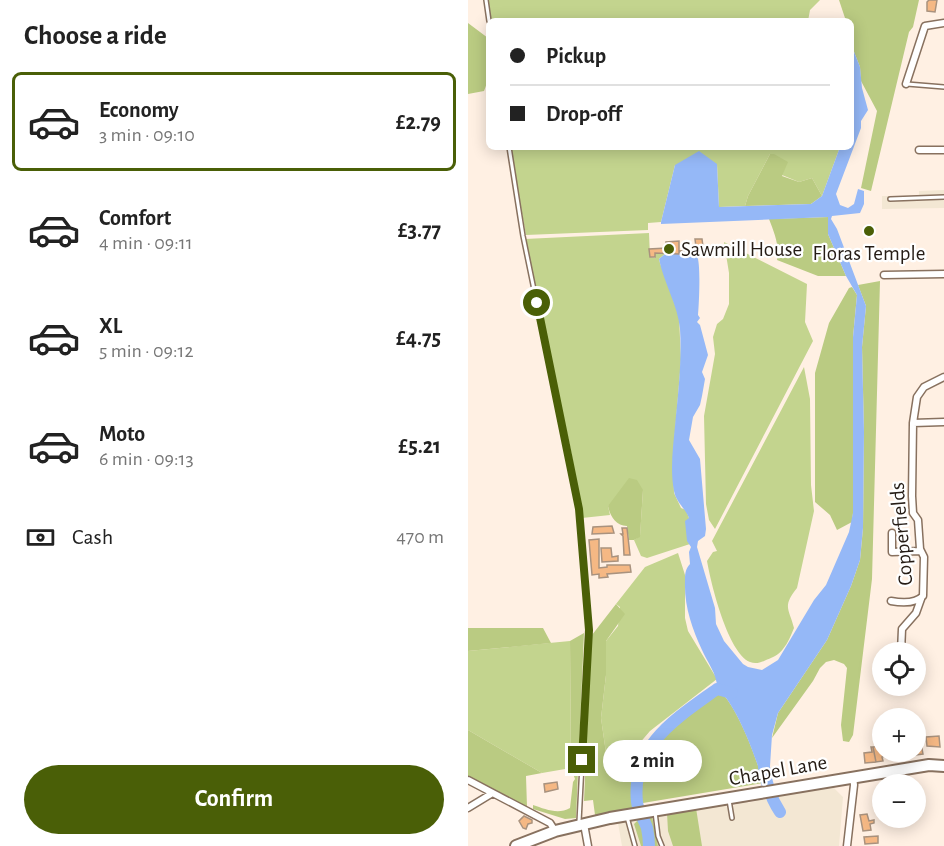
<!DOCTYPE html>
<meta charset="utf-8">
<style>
body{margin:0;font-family:"Alegreya Sans",sans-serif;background:#f2f2f2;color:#222;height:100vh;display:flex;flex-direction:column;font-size:22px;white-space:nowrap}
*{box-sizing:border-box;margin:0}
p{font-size:20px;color:#767676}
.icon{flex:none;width:33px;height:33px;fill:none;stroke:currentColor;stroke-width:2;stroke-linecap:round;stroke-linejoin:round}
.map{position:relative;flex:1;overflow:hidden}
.details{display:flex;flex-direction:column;background:#fff;width:468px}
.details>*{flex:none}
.top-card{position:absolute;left:18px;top:18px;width:368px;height:132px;border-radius:9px;box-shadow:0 3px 15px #0003;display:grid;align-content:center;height:132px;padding:0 24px;background:#fff}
.fabs{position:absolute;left:404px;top:642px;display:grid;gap:12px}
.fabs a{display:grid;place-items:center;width:54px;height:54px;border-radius:50%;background:#fff;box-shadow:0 3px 15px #0003;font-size:30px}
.end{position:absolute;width:27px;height:27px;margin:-14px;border:8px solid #4a5f07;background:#fff;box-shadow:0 0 0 3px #fff}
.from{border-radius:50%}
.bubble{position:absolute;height:42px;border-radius:21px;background:#fff;box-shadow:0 3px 15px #0003;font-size:20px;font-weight:600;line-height:42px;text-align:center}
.top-card b{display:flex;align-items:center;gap:21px;height:57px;font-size:22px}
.top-card b+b{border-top:2px solid #e0e0e0}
.top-card i{width:15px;height:15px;background:#222}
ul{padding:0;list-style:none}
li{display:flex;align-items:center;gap:18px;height:99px;margin:0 12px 9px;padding:0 12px;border:3px solid transparent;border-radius:9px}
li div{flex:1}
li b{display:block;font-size:22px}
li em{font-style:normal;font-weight:600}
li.on{border-color:#4a5f07}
li>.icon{width:54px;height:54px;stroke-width:1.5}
h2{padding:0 24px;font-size:27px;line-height:72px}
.pay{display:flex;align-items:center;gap:15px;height:66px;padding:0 24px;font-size:22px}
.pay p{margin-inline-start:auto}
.cta{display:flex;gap:12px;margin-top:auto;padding:12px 24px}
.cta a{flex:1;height:69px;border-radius:36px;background:#4a5f07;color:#fff;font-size:24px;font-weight:600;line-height:69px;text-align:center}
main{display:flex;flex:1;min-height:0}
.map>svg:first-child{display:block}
</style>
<main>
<section class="details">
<h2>Choose a ride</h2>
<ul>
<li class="on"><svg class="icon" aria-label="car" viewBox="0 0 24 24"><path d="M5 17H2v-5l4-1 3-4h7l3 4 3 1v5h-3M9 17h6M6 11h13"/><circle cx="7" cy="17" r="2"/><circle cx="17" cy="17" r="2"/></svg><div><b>Economy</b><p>3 min · 09:10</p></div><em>£2.79</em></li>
<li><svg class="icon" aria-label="car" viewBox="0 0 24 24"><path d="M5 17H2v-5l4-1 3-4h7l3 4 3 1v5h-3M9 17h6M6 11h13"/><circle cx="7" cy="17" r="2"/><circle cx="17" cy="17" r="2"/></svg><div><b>Comfort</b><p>4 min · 09:11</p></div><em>£3.77</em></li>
<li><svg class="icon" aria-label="car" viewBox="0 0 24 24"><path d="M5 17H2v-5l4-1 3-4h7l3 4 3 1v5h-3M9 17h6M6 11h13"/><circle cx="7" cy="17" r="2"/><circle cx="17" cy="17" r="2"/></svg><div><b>XL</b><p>5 min · 09:12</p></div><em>£4.75</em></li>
<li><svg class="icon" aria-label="car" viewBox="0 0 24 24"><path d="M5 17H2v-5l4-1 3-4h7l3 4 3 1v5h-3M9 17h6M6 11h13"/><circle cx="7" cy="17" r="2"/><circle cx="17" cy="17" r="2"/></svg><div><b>Moto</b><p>6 min · 09:13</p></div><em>£5.21</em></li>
</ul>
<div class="pay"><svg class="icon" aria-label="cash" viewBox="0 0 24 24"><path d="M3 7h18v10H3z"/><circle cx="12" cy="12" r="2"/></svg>Cash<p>470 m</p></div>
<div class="cta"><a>Confirm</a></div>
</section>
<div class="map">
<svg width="476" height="846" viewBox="0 0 476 846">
<rect width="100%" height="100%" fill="#fff0e3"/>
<path fill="#f3e7d3" d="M476,190V208L414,209V196H451V191Z
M366,788L375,797L371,846H154L150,823L156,821L256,803L259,807L268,805L270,801L278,800L280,803L288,801L289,798Z"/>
<path fill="#c3d48e" d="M20,0H352L342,10L340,21H23Z
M42,147H372L354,196L344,178L331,182L314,175L302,154L280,196L277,206L251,207L249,164L207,165L193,222L180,223V230L58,235Z
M181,233L182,257L187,258V253L199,252L191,259L192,263L211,316L213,360L205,456L206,493L213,508L218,510L221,518L219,540L222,544L179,558L173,556L166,540L172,536L175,490L140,506L142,515L114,518L103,451L57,239Z
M256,242L339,284L337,322L345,341L247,529L241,520L238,504L236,416L247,354L245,337L249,324L255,319L261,304V273Z
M336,367L342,399L343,485L346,511L329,588C314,607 321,608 326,628C323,635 320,643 315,649C311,655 303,658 296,661C291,663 287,664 282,662C260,653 243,584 239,561L245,552L249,551L244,541Z
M210,553L217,575V618L220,631L249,679L182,731L170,745L166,776L150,767L138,753L133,718L138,675V641L150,626L152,607L148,604L177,567Z
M102,641L103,768L74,773L0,730V651Z"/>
<path fill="#bacb82" d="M371,0H451L445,27L441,32L403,191L393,188L409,111L393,81L392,67L383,44L382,21H378Z
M0,23L20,38C22,56 23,75 16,91L0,94Z
M302,154H306L320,162L314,176L331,182L344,178L354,196L343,204L277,206L280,196Z
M361,217L360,234L378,276H350L309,260C312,246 306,232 301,219Z
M412,281L404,579L385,735L381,742L375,741L373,725L379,668L376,664L366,660L358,662L352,668L345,681L304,738L310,713L359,640L383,586L392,560L395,528L396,432L394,347L398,306L390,285Z
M384,287L389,295L385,337V513L384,522L369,530L362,515L347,502V373L361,323L381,288Z
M161,478L169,480L175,490L172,537L166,540H161L159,526C148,526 142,516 140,506Z
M148,604L157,614L138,641V675L133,718L138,753L150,766L166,776L168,808L127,815L125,800L116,801L123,641L124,635Z
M0,628H75L83,643L0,651Z
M116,633L108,818L97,819L65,809V805C77,809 90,815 102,808L105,782L107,779L103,768L102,641Z
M249,689C267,700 290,761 295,783L169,804C169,790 169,776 173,762C183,733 225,706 249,689Z
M0,730L74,773L58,776L59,807L11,784L0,777Z
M228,808L234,846H205L200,831L199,813Z
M184,816L190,846H173L166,824L171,819Z"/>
<path fill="#95b8f7" d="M383,44L392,67L394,88L400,110L393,121V128L368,194L372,205L380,208L386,204L390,189L396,191V204L392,213L364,216L363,219L369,229L398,306L394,347L396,432L395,528L392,560L383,586L359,640L310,713L304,735L301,782L295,783C290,762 267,700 249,689C250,675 239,662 234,650C224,628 216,606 217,581C217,575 217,569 222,564L221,552L223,547L219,541L217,521L221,518C217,508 208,502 206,491C202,470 205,447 207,426C210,394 214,362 212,329C210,305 196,284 191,259L197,254L223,251L224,256H229C233,263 231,304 230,315L232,318L229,322L232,325L240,355L234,372L237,379L234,396L232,405L225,417L221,440L232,459L238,529L237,536L230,541L229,547L247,608L248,624L256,641L275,664L280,667L294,670L310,660L346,600L358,585L381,532L385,513V337L389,295L378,276L360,234V217L193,224V222L207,165L231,151L249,164L251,207L343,204L354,196L372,147H382L383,119L385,109L382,86Z"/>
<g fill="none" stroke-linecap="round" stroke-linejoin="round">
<path stroke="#95b8f7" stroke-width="12" d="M296,767C298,784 302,797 312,812
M181,846C181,840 180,833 179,828C176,819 170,812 169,802C163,745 209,718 249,689L264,693"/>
</g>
<path fill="#f5b884" stroke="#a9927e" stroke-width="1.5" d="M461,0H469L467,12L459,11V2Z
M227,239H234L236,254L229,255Z
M211,241V251L229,250V256H224L223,251L211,252V254L187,253V257H182L181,249L199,248L198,242Z
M144,526L146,533L124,534L125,527Z
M154,528H159L162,555H156L155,536L153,534H155Z
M131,539V568L139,567V565H162L163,572L139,574L140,577L131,578V574L124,575L121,540Z
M133,548H143L144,557L150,556V561L134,562Z
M471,736L472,747L459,746L458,737Z
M452,738L455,754L448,755L447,739Z
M414,745V752H416L417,756L414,757L415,761L408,762L405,747Z
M403,747H405L408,762L397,763L396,753L404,752Z
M89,782L90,789L77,792L76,784Z
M399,814L401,821L406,820V823L402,824L403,830L395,831L392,815Z
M56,816L64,820V823L60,824L58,829L55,828L51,821Z
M410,836V843L397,844L396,837Z"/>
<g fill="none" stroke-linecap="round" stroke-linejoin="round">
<defs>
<path id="service" d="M18,0L21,21
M439,84L476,87
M41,147L55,236L111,509L121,630L111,822
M422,199L476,197
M261,800L264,818
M187,812L190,836L194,846
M159,817L167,846"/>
<path id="minor" d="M438,84L457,26L476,23
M451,150H476
M416,275L476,274
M445,423L476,422
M424,533V552L452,551
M423,601C434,603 447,604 455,596L456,557L452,549L450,520L445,513L444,496L445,423L449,397L456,387L476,377
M433,652L434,629L448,613L453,599
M0,780L82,823L87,831
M0,808L23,794
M116,824L120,846
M379,846L386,785L385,777"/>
<path id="trunk" d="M48,846L87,831L142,818L461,765L476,766"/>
</defs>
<use href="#service" stroke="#88715f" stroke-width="6"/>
<use href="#minor" stroke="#88715f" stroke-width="9"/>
<use href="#trunk" stroke="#88715f" stroke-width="14"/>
<use href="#service" stroke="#fff" stroke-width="3"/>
<use href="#minor" stroke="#fff" stroke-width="6"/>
<use href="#trunk" stroke="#fff" stroke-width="10"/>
</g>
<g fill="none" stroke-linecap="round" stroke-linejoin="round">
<path stroke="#4a5f07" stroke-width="8" d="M69,303L111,509L121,630L114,760"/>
</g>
<g fill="#4a5f07" stroke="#fff" stroke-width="2">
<circle cx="401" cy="231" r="6"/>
<circle cx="201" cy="249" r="6"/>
</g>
<g text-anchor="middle" stroke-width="4.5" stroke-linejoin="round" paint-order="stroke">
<g font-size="21" fill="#251c15" stroke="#fff" text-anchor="start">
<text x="213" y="256">Sawmill House</text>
<text x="401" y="260" text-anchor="middle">Floras Temple</text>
</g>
<g font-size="21" fill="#251c15" stroke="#fff">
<text transform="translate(433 534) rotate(-95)" y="7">Copperfields</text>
<text transform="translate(310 770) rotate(-10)" y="7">Chapel Lane</text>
</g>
</g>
</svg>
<div class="fabs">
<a><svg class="icon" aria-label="locate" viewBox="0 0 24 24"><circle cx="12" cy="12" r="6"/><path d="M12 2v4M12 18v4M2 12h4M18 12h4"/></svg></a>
<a>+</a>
<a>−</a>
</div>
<i class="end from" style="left:69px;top:303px"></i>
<i class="end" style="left:114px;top:760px"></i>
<div class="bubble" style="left:135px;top:740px;width:99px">2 min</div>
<div class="top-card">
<b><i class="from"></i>Pickup</b>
<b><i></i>Drop-off</b>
</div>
</div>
</main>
